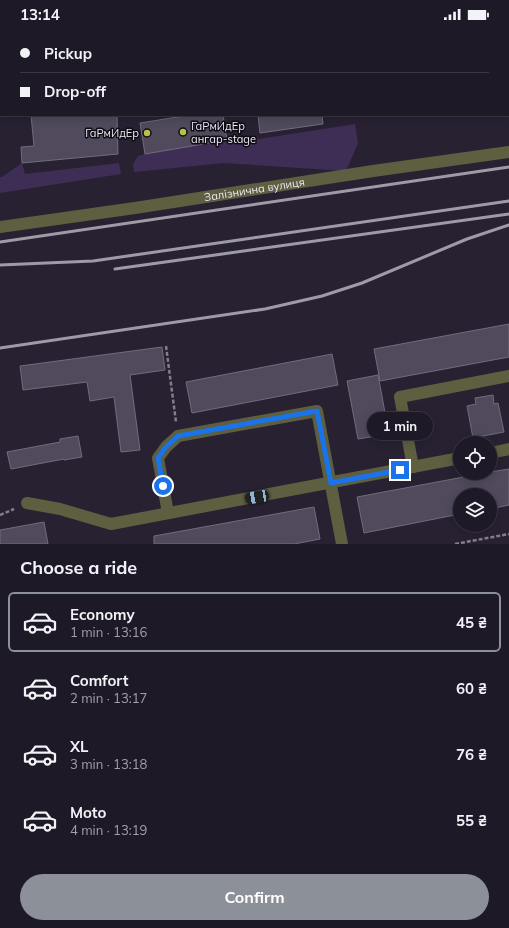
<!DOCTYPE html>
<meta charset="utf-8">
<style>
body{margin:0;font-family:Mulish,sans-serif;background:#26222e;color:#f1f3f6;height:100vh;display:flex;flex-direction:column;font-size:15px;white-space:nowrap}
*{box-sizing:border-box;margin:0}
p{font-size:13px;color:#a1a0a7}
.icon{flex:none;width:22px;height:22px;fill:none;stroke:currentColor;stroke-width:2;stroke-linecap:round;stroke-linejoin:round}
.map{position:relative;height:516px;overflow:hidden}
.details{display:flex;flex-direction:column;background:#1e1926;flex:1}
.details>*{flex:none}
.hud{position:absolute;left:0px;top:0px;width:509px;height:88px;box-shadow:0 2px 10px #0003,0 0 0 1px #3c3843;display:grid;align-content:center;height:88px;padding:0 20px;background:#1e1926}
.tools{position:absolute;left:453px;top:408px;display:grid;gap:8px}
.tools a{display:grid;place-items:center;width:44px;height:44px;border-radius:50%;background:#1e1926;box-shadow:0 2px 10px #0003,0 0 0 1px #3c3843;font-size:20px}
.end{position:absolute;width:18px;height:18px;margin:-9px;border:5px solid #1a73e8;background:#fff;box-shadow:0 0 0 2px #fff}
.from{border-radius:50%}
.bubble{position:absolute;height:28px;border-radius:14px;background:#1e1926;box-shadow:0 2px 10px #0003,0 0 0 1px #3c3843;font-size:13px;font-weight:700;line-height:28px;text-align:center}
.car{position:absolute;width:12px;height:24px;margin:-12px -6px;border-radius:5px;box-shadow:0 0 3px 1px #0007;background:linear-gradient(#222 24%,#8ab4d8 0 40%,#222 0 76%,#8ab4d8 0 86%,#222 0)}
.hud b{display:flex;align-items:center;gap:14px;height:38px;font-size:15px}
.hud b+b{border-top:1px solid #3c3843}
.hud i{width:10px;height:10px;background:#f1f3f6}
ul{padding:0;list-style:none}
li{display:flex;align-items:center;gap:12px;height:60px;margin:0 8px 6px;padding:0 12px;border:2px solid transparent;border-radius:6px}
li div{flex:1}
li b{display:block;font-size:15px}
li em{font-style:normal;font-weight:700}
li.current{border-color:#8c9099}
li>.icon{width:36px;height:36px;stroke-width:1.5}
h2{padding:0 20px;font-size:18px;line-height:48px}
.button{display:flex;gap:8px;margin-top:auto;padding:8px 20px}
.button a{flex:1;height:46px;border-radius:24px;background:#8c9099;color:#fff;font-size:16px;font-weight:700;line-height:46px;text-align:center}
.status{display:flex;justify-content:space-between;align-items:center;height:28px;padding:0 20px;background:#1e1926;direction:ltr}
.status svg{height:11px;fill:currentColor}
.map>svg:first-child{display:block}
</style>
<div class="status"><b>13:14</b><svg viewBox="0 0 49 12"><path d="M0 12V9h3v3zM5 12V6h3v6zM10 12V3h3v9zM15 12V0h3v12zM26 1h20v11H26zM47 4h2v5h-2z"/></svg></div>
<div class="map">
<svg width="509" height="516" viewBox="0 0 509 516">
<rect width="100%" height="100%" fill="#282132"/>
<path fill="#3e2e56" d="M355,96L358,115L346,143L224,135L134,144L133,136L138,128L145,126L227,112L239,114Z
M22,135L25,146L119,135L121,146L0,165V149H2Z"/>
<path fill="#514a5d" stroke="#726b7f" d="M31,87H117L118,126L22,135L21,119L34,118Z
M190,87H223L227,112L145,126L140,95Z
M258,87H322L323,96L260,105Z
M509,296V329L380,353L374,321Z
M162,319L165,342L130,347L140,422L121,424L114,369L90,373L87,354L23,362L20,338Z
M332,326L338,357L192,385L186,354Z
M378,347L389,406L358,411L347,353Z
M493,367L494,376L498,375L504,404L473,410L467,378L476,376L475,370Z
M78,408L82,429L64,432V431L11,441L7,424L60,414V411Z
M509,441V477L490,481V467H460V486L364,505L357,469L485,445H490V444Z
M314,479L320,511L294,516H154V508Z
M44,494L48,516H0V502Z"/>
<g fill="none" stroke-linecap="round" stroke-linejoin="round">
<path stroke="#837d8c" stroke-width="2.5" stroke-dasharray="4 2" stroke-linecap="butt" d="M166,318L176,394
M0,487L14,481
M455,516L509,506"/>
<g stroke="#5d5f40" stroke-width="12">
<path d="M173,0V1"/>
<path id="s1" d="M0,199L135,180L373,143L509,124"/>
<path d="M490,425L509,421"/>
<path d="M413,439L400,369L509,348"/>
<path d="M27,475L60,481L111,496L460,430"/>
<path d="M168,485L158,430L166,419L178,408L317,383L342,516"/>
</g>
<path stroke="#9f9aa8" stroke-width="3" d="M0,214L509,139
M0,237L93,233L509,173
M115,241L509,186
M0,320L265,281L322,268L362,255L467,211L509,197"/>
</g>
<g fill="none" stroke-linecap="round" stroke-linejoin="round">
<path stroke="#1a73e8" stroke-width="5" d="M163,458L158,430L166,419L178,408L317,383L331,455L400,442"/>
</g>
<g fill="#bac045" stroke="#0f0c14" stroke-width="1.5">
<circle cx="183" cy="104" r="4"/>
<circle cx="147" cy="105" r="4"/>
</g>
<g text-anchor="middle" stroke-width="3" stroke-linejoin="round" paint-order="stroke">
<g font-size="11" fill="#eeeaf6" stroke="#0f0c14" text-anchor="start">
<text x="191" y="102">ГаРмИдЕр<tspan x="191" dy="13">ангар-stage</tspan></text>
<text x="139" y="109" text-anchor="end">ГаРмИдЕр</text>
</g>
<g font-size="11" fill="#eeeaf6" stroke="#0f0c14">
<text dy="4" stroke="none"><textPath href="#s1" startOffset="257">Залізнична вулиця</textPath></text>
</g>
</g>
</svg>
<div class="tools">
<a><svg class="icon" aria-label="locate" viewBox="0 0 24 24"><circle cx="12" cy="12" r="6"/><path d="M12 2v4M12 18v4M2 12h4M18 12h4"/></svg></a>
<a><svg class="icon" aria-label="layers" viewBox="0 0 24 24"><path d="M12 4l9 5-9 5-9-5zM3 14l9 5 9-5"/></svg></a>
</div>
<i class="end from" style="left:163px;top:458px"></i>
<i class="end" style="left:400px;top:442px"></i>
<div class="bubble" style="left:367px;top:384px;width:66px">1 min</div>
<i class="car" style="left:257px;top:469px;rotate:260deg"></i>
<div class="hud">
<b><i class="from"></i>Pickup</b>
<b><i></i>Drop-off</b>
</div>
</div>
<section class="details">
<h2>Choose a ride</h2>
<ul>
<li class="current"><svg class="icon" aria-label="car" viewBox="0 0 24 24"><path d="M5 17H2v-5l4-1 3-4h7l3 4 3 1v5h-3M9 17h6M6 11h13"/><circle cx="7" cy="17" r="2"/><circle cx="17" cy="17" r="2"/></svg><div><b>Economy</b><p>1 min · 13:16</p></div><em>45 ₴</em></li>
<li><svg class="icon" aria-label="car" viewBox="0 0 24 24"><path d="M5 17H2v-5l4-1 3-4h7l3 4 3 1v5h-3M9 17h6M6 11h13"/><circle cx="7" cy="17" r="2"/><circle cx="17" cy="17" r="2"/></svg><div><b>Comfort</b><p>2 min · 13:17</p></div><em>60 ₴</em></li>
<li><svg class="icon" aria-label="car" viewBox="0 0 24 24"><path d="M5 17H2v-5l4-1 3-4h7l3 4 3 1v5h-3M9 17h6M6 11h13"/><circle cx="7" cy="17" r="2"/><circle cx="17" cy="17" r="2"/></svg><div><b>XL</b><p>3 min · 13:18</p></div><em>76 ₴</em></li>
<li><svg class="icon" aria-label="car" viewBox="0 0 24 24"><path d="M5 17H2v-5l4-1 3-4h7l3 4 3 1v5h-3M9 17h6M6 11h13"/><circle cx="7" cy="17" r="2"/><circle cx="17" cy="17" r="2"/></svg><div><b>Moto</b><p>4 min · 13:19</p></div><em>55 ₴</em></li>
</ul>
<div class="button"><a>Confirm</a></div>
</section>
